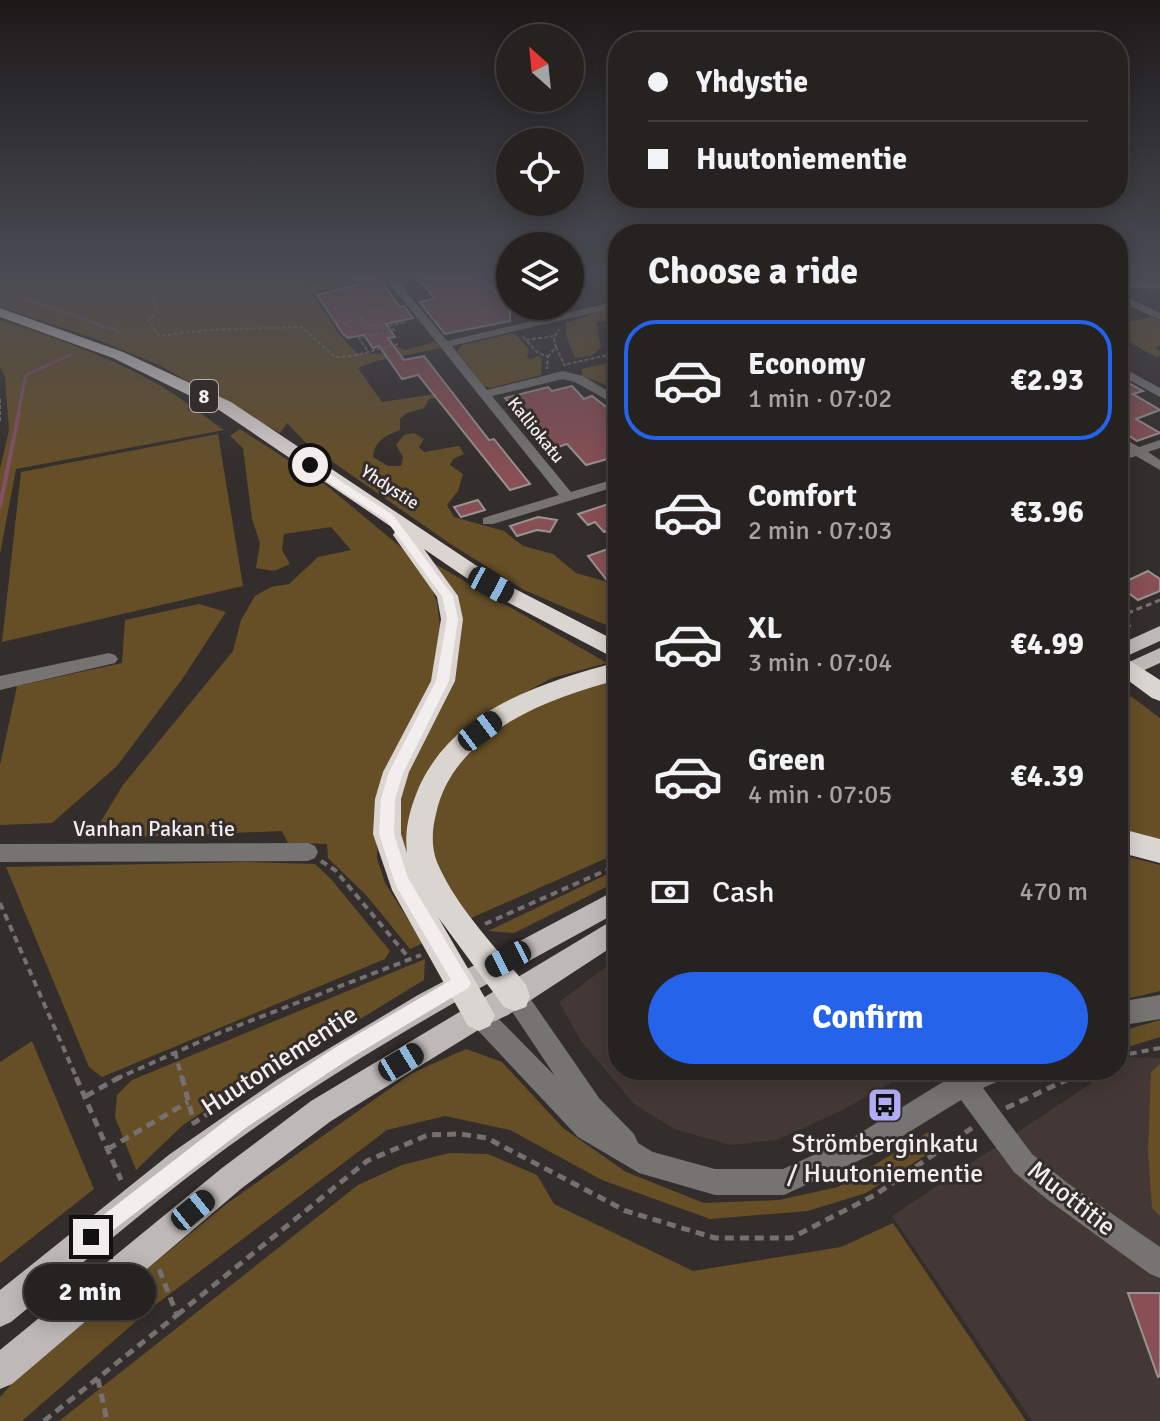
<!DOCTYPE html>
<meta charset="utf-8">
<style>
body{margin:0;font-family:Signika,sans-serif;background:#2e2a29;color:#f1f3f6;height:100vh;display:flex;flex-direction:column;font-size:30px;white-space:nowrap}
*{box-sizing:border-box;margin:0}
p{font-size:26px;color:#a4a4a5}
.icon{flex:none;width:44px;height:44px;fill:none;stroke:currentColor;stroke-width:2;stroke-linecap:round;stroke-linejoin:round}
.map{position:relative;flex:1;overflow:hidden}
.panel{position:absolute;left:608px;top:224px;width:520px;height:856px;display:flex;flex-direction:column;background:#262220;border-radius:32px;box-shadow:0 4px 20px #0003,0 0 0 2px #423f3e}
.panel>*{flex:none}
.banner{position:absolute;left:608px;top:32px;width:520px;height:176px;border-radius:32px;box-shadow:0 4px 20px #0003,0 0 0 2px #423f3e;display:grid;align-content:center;height:176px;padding:0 40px;background:#262220}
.needle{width:52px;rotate:333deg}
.tools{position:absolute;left:496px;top:24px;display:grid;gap:16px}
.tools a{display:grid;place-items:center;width:88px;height:88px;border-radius:50%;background:#262220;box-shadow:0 4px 20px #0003,0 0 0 2px #423f3e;font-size:40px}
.end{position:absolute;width:36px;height:36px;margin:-18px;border:10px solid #f2eeed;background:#111;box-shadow:0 0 0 4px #111}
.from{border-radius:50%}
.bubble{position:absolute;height:56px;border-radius:28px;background:#262220;box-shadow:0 4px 20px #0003,0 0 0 2px #423f3e;font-size:26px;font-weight:700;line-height:56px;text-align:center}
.car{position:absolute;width:24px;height:48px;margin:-24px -12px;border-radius:10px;box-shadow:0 0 6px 2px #0007;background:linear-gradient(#222 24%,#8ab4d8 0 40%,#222 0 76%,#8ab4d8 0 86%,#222 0)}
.banner b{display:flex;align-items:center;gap:28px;height:76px;font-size:30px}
.banner b+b{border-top:2px solid #423f3e}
.banner i{width:20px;height:20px;background:#f1f3f6}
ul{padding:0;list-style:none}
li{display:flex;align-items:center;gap:24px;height:120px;margin:0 16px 12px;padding:0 24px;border:4px solid transparent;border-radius:32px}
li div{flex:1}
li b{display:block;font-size:30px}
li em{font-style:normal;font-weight:700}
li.current{border-color:#2563eb}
li>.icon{width:72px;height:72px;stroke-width:1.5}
h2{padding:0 40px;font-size:36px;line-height:96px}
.pay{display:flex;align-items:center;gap:20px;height:88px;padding:0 40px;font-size:30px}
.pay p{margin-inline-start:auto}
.cta{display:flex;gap:16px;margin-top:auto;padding:16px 40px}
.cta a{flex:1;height:92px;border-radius:48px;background:#2563eb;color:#fff;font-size:32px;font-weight:700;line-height:92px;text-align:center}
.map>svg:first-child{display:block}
</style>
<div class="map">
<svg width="1160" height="1421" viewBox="0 0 1160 1421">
<rect width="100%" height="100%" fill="#332d2b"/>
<path fill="#433835" d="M618,958V1070H914L839,1112L776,1140L731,1145L674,1129L634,1104L581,1041L559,1002Z
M1129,1057L1160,1058V1421H1032L892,1216L1111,1070H1118V1065Z"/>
<path fill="#664f27" d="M40,274H304L312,280L310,285C330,281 366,267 383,278L311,292L339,334L357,353L382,354L396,346L405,350L435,342L441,348L376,361L358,368L382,402L456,391L452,395L429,399L424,408L407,413L400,419V430C385,436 375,440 373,457L388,466H401L403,457L396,445L404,435L414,433L424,439L419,447L424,452L459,446L464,454L453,459L450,465L463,474L458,491L447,505L454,517L504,531L523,546L553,554L576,573L618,585V630L524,590L449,543L307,444L287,423L280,433L159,365L96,339L0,307V278H27Z
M603,310L618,313V322L596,321L601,348L591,356L575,358L566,335V323Z
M1151,317L1160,321V346L1155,348L1160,351V356L1157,357C1139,348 1125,343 1118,324Z
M0,320C54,336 146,370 189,405L188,411L196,410L224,430L16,469L0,554V469L9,430L5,377L0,367Z
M514,333L529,349L527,356L530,360L537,356L542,358L541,375L490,388L484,386L457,351L462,345Z
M616,353L618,380H609L608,386L583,376L581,369L613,362Z
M240,429L326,485L409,554L428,578L437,602L440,626L432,685L378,810L377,858L385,883L423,943L410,949L367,896L328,858L327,844L288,843L282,831L113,838L100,823L123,785L233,651L241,620L255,596L271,587L289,584L318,557L351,550L331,527L284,534L282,550L290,564L274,571L256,568L260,543L252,519L243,448L230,436Z
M218,434L243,586L2,642L21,472Z
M435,564L607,663L552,678L502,705L418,790L446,922L441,924L399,847L396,828L404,775L437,707L445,581Z
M199,604L226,612L183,678L117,766L52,823L0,825V765L17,686L122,663L125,620Z
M604,682L618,683V853L471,918C454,894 431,865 430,835C428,781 488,728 533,706C554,695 581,690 604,682Z
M1118,693L1132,697L1160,718V840L1118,829Z
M1118,854L1160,865V991L1118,1001Z
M247,862L315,864L331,879L390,951L385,959L102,1077L89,1067L6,867Z
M618,869V881L514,933L488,931Z
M425,959L424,980L288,1063L271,1066L183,1125L136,1170L115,1117L117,1095L132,1080Z
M1160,1020V1037L1118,1050V1032Z
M32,1041L94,1189L0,1263V1062Z
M466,1049L502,1062L563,1128L626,1172L704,1203L779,1200L838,1187L930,1131L945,1143L866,1193L808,1211L710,1219L602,1180L510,1130L445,1116L387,1130L150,1309L22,1421H0V1397L24,1370L225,1205L412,1073Z
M1160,1064V1216L1152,1208L1148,1151L1151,1072Z
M449,1153L488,1154L537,1175L554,1204L693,1271L841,1247L893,1223L1026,1421H59L358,1185L402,1165Z"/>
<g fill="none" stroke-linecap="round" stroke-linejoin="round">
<path stroke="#855067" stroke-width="3" d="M0,290L118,331L116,334
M18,414L26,375L70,355"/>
<path stroke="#855067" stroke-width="4" d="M0,506L19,412"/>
</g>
<path fill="#884f54" stroke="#9a9393" stroke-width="2" d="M351,274H376L400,307L404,306L413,318L386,324L395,337L388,338L404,360L424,356L489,440L494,439L530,484L510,490L418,375L402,379L379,346L373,348L364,335L348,338L343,334L317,295L362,284Z
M415,274H478L496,292L502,274H510V321L445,334L419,302L435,299Z
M1118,377L1143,391L1133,394L1160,410L1136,419L1160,433L1137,441L1118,429Z
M572,386L584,399L592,396L618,416V456L586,465L567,444L549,450L505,398L548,387L552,391Z
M478,500L485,510L461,517L454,507Z
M618,501V527L604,532L595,522L588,525L578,514Z
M538,517L557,520L550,532L537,530L517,536L510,526Z
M608,549L618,561V580L609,583L588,556Z
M1148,571L1160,579V591L1138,600L1118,585Z
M1128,1293H1160V1376L1158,1377Z"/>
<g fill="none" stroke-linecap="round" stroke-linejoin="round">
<path stroke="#76716f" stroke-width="2" stroke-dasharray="4 2" stroke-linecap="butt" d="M146,274L157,309L149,321L159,336L207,330L302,327L335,357L353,356L398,344
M0,276L16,274
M343,290L351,300
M385,290L351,300L366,324L396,330
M334,308L354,304
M362,317L396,305
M343,323L363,319
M389,326L407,322
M523,337L537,352L548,357L547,369
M526,340L554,336
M556,347L565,366
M367,350L359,338L393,331
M548,357L556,347L554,338L559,329
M567,364L618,353
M0,399V423"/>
<path stroke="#76716f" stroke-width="3" stroke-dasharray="6 4" stroke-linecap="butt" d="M1118,617L1160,600
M1118,617L1131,627"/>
<path stroke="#76716f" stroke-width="4" stroke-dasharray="7 5" stroke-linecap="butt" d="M321,861L335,870L409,958
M0,903L77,1079
M485,924L618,865
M175,1052L182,1079
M1118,1056L1160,1048
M116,1079L224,1031L421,955
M259,1079L270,1072
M1068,1079L1088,1070"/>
<path stroke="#76716f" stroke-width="5" stroke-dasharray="9 6" stroke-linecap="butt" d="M76,1077L121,1180
M182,1077L194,1123L262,1077
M86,1096L120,1077
M1006,1108L1073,1077
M108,1149L188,1102
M177,1315L367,1161L428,1135L460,1134L487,1138L626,1211L715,1238H791L875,1195L972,1128
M98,1379L107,1421
M44,1421L177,1315L159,1269"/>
<path fill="#767472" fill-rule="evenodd" d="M382,274H392L447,341L618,301V307L452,346L487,390L563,371L583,376L618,397V406L575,382L563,379L492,396L571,492L618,478V486L493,524H483V518L559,495Z
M1118,281L1160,283V289L1122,287L1129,298L1160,313V320L1121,302L1118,297Z
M1118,365L1160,388V397L1118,374Z
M1118,435L1139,447L1160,440V448L1148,452L1160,460V470L1136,456L1118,462V454L1127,451L1118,445Z
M109,653L115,655L118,659L115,663L0,690V676Z
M308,843L315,846L318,852L315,858L308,861L0,862V844Z
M515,984L523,988L599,1098L634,1134L638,1143L653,1152L715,1169H783L857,1135L946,1080L942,1070H1006L1003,1079L983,1088L1032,1154L1066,1182L1160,1247V1278L1150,1274L1048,1200L1014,1172L961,1100L875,1153L784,1195H715L639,1173L578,1137L471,1023L467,1015L471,1007L479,1003L487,1007L555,1076L507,1004L503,996L507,988Z
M1160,995V1019L1118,1026V1002Z"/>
<path fill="#beb9b6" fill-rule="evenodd" d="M1160,626V641L1118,660V645Z
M1160,648V663L1118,682V667Z
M618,889V912C494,980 369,1047 253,1129C168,1188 91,1257 11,1322L0,1327V1290L170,1154L278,1079L418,995Z
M618,917V943L508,1015L488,1024L331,1121L242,1188L12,1384L0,1389V1350L222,1168L311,1101Z"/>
<path fill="#dbd5d1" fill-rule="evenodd" d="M0,308L123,352L231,402L498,580L618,642V660L484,590L424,549L458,596L463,619L455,681L409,772L401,799V834L407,853C404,829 410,809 419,787C454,710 542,682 618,662V680C548,698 453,733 436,814C432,829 431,847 437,862C456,907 496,947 526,985L530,996L526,1007L515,1011L504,1007L438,917L495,1015L490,1026L479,1031L468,1026L392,890L373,834L375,799L383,772L431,681L441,619L437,597L393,535L396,530L219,410L113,358L0,317Z
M1118,653L1160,680V701L1152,698L1118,673Z
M1118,828L1160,839V863L1118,852Z"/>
</g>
<linearGradient id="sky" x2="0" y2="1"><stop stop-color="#1c1918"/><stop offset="0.58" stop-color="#4a4c55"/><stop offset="1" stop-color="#4a4c55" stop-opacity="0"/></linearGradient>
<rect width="1160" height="473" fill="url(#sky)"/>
<path fill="#f2eeed" d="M306,463H313L393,515L453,596L458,619L449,681L403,773L395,799L394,834L408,878L471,983L468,988L349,1059L247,1127L91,1247L84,1244L81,1237L84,1230L234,1114L336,1047L451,980L396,886L379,834L381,799L389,772L436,681L447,619L442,596L386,520L306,467Z"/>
<defs>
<symbol id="bus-square" viewBox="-11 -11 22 22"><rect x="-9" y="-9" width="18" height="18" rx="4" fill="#b3adf9" stroke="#332d2b"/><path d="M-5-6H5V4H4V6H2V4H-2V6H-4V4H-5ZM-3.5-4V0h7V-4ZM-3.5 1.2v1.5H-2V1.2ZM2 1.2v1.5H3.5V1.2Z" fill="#111"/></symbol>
</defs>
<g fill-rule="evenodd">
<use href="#bus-square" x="865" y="1085" width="40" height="40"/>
</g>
<g text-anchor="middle" stroke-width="6" stroke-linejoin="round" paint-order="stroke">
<g font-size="18" fill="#f2eeed" stroke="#332d2b">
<text transform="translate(536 430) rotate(51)" y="6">Kalliokatu</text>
<text transform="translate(390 487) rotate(33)" y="6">Yhdystie</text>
</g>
<rect fill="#332d2b" stroke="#b9b4b3" stroke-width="2" x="190" y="380" width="28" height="32" rx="6"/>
<g font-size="20" font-weight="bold" fill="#f2eeed">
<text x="204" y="403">8</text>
</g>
<g font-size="22" fill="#f2eeed" stroke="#332d2b">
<text x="154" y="836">Vanhan Pakan tie</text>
</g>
<g font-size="26" fill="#f2eeed" stroke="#332d2b">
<text transform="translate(279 1060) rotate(-33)" y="9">Huutoniementie</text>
<text transform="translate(1072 1198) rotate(38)" y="9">Muottitie</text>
</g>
<g font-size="26" fill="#f2eeed" stroke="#332d2b">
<text x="885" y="1152">Strömberginkatu<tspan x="885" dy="30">/ Huutoniementie</tspan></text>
</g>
</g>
</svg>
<div class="tools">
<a><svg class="needle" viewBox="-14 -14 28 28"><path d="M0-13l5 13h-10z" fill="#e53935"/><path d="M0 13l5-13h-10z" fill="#a4a4a5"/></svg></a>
<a><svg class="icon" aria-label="locate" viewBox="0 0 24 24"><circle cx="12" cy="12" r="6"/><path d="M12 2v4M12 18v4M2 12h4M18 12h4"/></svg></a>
<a><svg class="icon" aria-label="layers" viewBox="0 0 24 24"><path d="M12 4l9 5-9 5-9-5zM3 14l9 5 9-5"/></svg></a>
</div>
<i class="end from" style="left:310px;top:465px"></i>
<i class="end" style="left:91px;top:1237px"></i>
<div class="bubble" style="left:24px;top:1264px;width:132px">2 min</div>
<i class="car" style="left:491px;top:585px;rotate:118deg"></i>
<i class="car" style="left:480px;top:731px;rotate:53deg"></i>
<i class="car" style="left:508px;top:959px;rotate:243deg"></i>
<i class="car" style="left:401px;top:1062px;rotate:59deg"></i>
<i class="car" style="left:193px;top:1210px;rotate:51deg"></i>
<div class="banner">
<b><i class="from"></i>Yhdystie</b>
<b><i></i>Huutoniementie</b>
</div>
<section class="panel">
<h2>Choose a ride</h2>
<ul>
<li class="current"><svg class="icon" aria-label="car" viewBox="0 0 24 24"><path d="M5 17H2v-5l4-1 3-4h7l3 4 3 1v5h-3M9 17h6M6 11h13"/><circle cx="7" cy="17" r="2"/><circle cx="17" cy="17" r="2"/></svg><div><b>Economy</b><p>1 min · 07:02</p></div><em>€2.93</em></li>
<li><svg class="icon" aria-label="car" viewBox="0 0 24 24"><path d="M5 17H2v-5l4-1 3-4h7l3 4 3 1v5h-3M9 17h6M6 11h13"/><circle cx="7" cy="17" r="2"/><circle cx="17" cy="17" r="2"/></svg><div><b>Comfort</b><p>2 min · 07:03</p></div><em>€3.96</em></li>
<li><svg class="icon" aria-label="car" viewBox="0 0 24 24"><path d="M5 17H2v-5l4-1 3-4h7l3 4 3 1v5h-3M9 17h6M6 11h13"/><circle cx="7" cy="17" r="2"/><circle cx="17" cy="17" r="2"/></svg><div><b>XL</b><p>3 min · 07:04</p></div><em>€4.99</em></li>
<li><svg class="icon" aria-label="car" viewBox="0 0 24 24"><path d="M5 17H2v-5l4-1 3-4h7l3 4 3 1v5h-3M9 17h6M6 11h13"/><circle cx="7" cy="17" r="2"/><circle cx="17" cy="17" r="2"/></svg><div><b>Green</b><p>4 min · 07:05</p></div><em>€4.39</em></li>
</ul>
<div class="pay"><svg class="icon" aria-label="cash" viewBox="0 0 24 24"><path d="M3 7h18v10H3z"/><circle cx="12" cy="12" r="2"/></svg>Cash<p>470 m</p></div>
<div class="cta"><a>Confirm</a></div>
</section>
</div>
